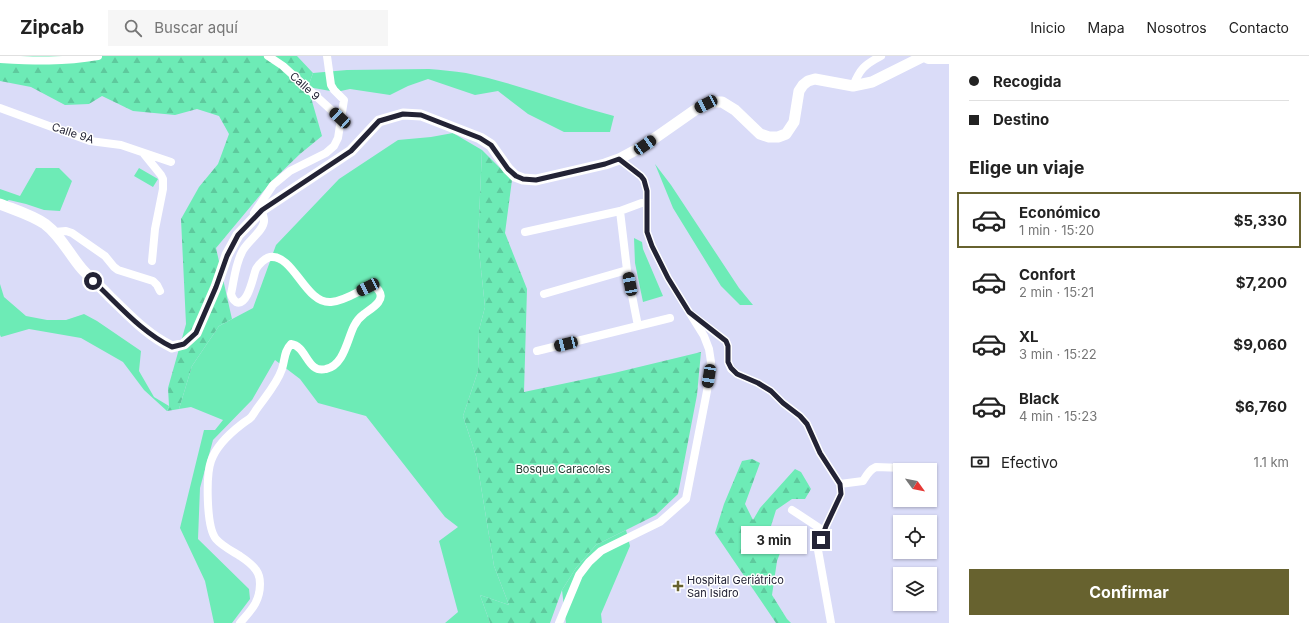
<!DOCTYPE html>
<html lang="es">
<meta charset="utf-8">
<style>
body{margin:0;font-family:Inter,sans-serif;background:#f6f6f6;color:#222;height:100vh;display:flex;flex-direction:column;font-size:15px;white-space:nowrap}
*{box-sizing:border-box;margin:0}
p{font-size:13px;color:#767676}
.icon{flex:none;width:22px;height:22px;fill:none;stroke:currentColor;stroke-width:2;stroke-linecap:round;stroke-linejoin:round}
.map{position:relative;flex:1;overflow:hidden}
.side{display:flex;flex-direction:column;background:#fff;width:360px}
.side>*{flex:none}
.hud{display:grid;align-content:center;height:88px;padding:0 20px;background:#fff}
.needle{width:26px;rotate:123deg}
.fabs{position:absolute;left:893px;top:407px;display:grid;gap:8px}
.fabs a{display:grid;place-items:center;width:44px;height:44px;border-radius:0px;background:#fff;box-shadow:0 1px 3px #0004;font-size:20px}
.end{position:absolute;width:18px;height:18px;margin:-9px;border:5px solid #232335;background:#fff;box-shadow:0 0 0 2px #fff}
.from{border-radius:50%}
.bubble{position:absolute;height:28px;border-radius:0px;background:#fff;box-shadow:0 1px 3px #0004;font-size:13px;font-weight:700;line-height:28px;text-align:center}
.car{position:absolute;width:12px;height:24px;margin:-12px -6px;border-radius:5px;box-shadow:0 0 3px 1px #0007;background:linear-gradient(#222 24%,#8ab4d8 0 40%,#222 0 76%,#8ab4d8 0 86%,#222 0)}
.hud b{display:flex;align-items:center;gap:14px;height:38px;font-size:15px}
.hud b+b{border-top:1px solid #e0e0e0}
.hud i{width:10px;height:10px;background:#222}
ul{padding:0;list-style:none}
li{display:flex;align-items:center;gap:12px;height:56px;margin:0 8px 6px;padding:0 12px;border:2px solid transparent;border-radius:0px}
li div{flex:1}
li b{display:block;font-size:15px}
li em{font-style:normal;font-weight:700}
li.current{border-color:#67622f}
li>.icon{width:36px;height:36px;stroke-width:1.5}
h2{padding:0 20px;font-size:18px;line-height:48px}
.pay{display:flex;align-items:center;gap:10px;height:44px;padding:0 20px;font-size:15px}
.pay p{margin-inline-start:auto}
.action{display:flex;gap:8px;margin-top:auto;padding:8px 20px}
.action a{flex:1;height:46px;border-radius:0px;background:#67622f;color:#fff;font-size:16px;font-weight:700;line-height:46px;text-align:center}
header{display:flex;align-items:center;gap:24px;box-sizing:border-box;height:56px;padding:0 20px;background:#fff;border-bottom:1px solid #e0e0e0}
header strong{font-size:19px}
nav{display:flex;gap:22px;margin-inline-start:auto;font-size:14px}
.search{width:280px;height:36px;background:#f6f6f6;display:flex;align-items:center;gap:10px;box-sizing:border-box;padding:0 14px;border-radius:0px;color:#767676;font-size:15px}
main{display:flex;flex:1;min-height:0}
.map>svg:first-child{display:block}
</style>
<header>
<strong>Zipcab</strong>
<div class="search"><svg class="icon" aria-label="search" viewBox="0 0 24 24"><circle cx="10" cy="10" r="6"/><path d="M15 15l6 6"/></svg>Buscar aquí</div>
<nav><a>Inicio</a><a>Mapa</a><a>Nosotros</a><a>Contacto</a></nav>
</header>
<main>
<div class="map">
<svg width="949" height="567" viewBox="0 0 949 567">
<defs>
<pattern id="forest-firs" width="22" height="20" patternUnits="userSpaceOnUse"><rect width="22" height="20" fill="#6debb6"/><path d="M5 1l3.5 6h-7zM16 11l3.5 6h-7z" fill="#5ec99d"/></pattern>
</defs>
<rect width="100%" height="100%" fill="#dadcf8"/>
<path fill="#6debb6" d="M429,13C441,14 454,15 466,17C516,27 564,47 614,60L610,76H564L528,58L498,35L475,39L428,23L408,30L390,39L350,33L336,36L308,31L313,17L347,14Z
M453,77L482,94L478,185L485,251L479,274L478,315L463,360L476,400L494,510L509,549L480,539L490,567H445L458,556L439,485L458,471L445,461L366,360L318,347L300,323L275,304L252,344L213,384L200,432L198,483L249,533L250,543L232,567H214L205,525L180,472L204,374H215L223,364L191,351L179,353L192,310L219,270L253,252L276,189L339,123L398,84L431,81Z
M655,108L671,129L739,232L753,249H740L721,230L673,152Z
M36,112H59L72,125L60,155L44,154L26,148L9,144L0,149V133L20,140Z
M139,112L158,123L153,131L134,120Z
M634,182L642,186L643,193L663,240L643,246L635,207Z
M0,228L4,241L26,260L47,264H66L84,258L97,265L141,295L139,315L154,341L169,350L167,355L144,334L123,306L81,282L29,273L1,281L0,279Z
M626,474L630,490L601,558L602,567H566L562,534L576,512L596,489Z"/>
<path fill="url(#forest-firs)" d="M0,0H297L313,17L308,31L322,80L300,98L271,126L216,192L232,263L219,270L192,310L179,353L167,355L169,350L168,332L186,268L181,163L199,131L218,108L229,78L219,60L197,53L175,59L133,55L102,40L89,48L65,49L31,31L0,25Z
M482,94L512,124L505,177L527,233L524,336L614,317L701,296L697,339L678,438L656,459L596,489L576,512L562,534L550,567H490L480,539L509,549L494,510L476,400L463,360L478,315L479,274L485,251L478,185Z
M752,403L760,407L745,448L753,464L760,452L795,413L801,416L811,433L805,443H792L776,454L771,470L785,484L777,505L772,539L787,563L791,567H776L715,477L724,448L742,405Z"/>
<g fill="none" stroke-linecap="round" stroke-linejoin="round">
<path stroke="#fff" stroke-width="8" d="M268,0L283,10L340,62
M922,1L928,4H949
M0,3C35,5 63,6 98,0
M853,30C860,13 864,9 881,0
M0,52L90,85L121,89L171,106
M144,98L161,119L163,123V133L155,173L152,205
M620,155L627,214L638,270
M254,157L273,129L290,115L326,97L334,90L338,82L344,44L334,34L331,29L327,0
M54,176L66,175L72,177L105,200L114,211L118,214L153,225L157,229L160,235
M525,176L620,155L647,145
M544,238L627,214
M692,259L726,285L728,290V306L731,313L737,318L758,327L771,335L783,347L800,360L807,368L820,397L840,428L841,438L826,470L818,494L831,567
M537,295L670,262
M840,428L863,425C867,419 869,414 876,411L931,413
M792,454L824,475
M240,567C251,554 260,546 260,528C260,523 259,518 256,514C252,508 246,504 240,500C232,495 222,490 216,483C206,471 206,419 211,405C216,390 229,378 242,368C250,362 250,364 256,354C265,341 277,328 282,313C285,304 284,295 291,288C307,290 307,318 326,313C344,309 347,284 354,270C356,266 360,261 364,258C370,253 386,245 379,235C377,231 372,230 368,231C357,236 344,245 331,246C305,248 294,198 270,201C265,202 259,208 256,213C253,220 248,251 236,246C233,244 232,242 231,238C234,225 235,209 242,196C246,186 265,174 264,164C264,161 262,157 262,154
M559,567L579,519L589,506L601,495L611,490L660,466L686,443L707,335L711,306L709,293L704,280L668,222L652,190L647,176V135L644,124L641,120L619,103"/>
<path stroke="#fff" stroke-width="11" d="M0,148C15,154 32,159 45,168C61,180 69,198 82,213C91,223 101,231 110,241C130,260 147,279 172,291L184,288L196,277L216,231L227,199L238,179L262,154L351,95L379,65L403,58L421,59L480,82L491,89L508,113L515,120L523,123L536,124L605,108L619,103L645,89L695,54L706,48L715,46H722L735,54L760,78L769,81H778L786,78L794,66L799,35L803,29L808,25L815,23L853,30L872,26L924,0"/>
</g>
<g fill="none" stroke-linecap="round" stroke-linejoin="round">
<path stroke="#232335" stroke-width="5" d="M93,225C118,248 141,276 172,291L184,288L196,277L216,231L227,200L238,179L262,154L351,95L379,65L403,58L421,59L480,82L491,89L508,113L516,120L523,123L536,124L605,108L619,103L641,120L644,124L647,135V176L652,190L668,222L689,256L726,285L728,290V306L731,312L737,318L758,327L771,335L783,347L800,360L807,368L820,397L840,428L841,438L826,470L821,484"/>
</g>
<path fill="#67622f" stroke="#fff" stroke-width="1.5" d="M676 524h4v4h4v4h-4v4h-4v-4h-4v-4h4z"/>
<g text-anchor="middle" stroke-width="3" stroke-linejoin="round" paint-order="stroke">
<g font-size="11" fill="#232335" stroke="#fff">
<text transform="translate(305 30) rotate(42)" y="4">Calle 9</text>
<text transform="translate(73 77) rotate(18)" y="4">Calle 9A</text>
</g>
<g font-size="11" fill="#1b3429" stroke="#fff">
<text x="563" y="417">Bosque Caracoles</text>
</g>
<g font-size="11" fill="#232335" stroke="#fff" text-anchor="start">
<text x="687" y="528">Hospital Geriátrico<tspan x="687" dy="13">San Isidro</tspan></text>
</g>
</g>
</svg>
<div class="fabs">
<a><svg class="needle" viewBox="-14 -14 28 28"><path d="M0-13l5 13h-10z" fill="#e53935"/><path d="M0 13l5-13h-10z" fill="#767676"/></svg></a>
<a><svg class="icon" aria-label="locate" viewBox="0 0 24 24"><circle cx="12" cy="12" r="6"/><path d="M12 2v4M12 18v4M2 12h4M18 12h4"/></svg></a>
<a><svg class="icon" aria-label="layers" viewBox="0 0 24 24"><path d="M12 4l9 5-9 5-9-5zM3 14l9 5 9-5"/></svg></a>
</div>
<i class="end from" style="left:93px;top:225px"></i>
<i class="end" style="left:821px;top:484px"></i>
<div class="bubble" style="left:741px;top:470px;width:66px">3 min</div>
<i class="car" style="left:706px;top:48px;rotate:243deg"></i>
<i class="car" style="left:340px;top:62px;rotate:313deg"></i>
<i class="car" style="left:645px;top:89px;rotate:56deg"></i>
<i class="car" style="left:630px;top:228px;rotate:349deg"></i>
<i class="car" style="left:368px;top:231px;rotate:244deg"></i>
<i class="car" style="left:566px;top:288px;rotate:256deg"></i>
<i class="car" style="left:709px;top:320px;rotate:189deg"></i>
</div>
<section class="side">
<div class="hud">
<b><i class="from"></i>Recogida</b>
<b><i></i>Destino</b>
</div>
<h2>Elige un viaje</h2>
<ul>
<li class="current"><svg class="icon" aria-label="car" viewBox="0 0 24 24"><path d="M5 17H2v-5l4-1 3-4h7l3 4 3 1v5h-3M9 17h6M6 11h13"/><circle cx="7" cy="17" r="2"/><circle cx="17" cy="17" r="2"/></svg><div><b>Económico</b><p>1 min · 15:20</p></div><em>$5,330</em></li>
<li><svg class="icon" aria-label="car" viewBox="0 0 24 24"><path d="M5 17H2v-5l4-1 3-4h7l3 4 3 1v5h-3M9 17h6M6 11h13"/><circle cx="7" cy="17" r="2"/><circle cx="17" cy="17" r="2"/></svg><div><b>Confort</b><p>2 min · 15:21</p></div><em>$7,200</em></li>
<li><svg class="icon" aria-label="car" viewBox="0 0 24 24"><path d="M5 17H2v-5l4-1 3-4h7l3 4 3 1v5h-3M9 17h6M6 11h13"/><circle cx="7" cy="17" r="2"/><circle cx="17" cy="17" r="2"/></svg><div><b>XL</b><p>3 min · 15:22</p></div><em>$9,060</em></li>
<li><svg class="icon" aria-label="car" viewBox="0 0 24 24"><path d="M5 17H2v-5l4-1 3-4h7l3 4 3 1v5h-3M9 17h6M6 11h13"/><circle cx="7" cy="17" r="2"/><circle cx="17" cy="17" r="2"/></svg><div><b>Black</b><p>4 min · 15:23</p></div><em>$6,760</em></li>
</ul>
<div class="pay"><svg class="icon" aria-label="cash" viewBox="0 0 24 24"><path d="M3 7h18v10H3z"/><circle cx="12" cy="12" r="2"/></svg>Efectivo<p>1.1 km</p></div>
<div class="action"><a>Confirmar</a></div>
</section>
</main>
